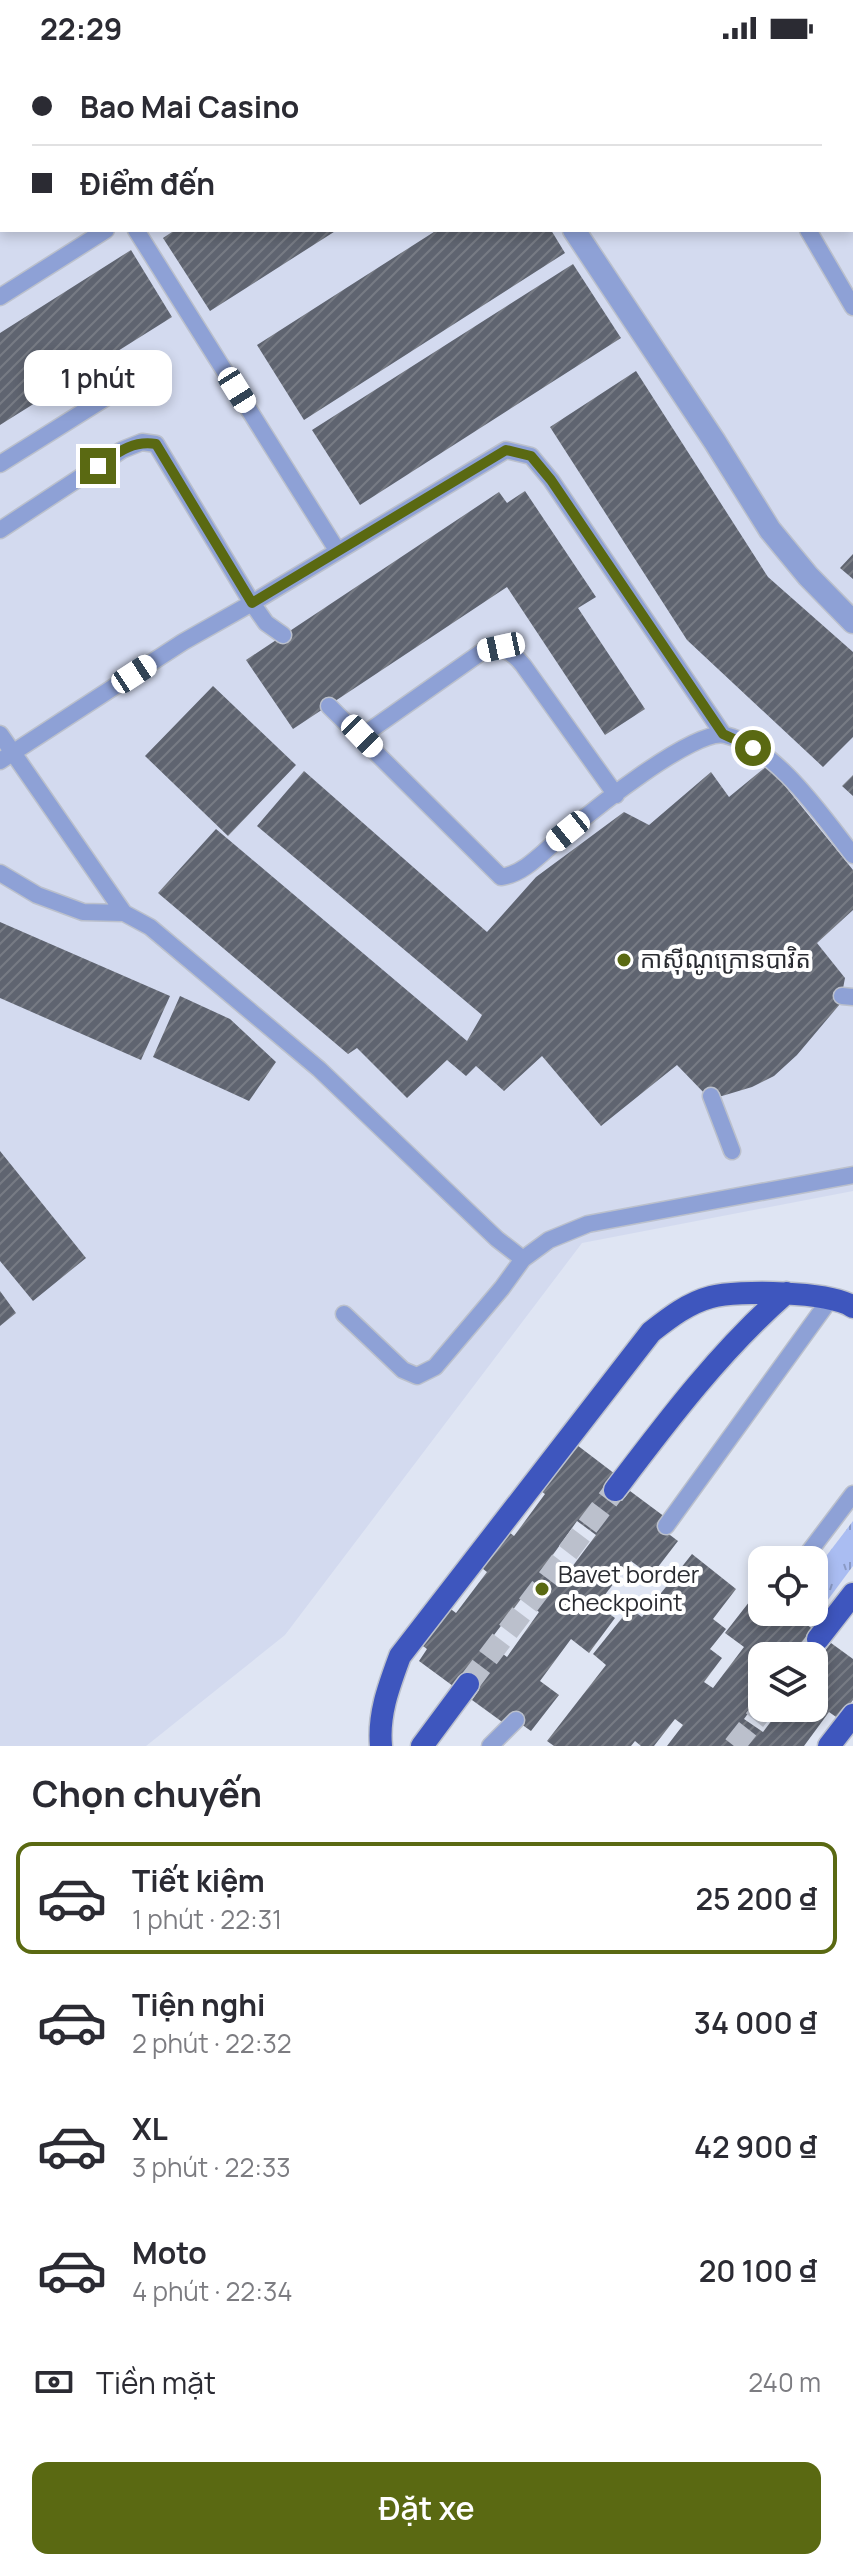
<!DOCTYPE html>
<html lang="vi">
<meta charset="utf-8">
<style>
body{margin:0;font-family:Manrope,"Noto Sans Khmer",sans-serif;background:#f2f2f3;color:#2b2b33;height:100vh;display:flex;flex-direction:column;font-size:30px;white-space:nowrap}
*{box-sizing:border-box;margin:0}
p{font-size:26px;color:#7c7c81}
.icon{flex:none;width:44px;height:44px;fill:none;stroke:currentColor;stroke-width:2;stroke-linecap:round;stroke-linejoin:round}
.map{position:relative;height:1690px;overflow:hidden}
.drawer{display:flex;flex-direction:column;background:#fff;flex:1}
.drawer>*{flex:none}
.banner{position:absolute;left:0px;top:0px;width:854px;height:176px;box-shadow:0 4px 12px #0003;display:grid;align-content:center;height:176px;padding:0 32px;background:#fff}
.fabs{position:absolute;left:748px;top:1490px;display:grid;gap:16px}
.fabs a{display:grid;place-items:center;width:80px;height:80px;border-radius:16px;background:#fff;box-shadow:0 4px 12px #0003;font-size:40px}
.end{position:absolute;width:36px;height:36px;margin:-18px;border:10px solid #5a6912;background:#fff;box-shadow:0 0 0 4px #fff}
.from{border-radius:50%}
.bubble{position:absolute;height:56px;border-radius:16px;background:#fff;box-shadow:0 4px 12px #0003;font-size:26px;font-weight:600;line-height:56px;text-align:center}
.car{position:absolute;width:24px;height:48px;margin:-24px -12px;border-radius:10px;box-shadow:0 0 6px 2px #0007;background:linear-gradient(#fff 24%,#345 0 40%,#fff 0 76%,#345 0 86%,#fff 0)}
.banner b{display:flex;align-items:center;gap:28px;height:76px;font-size:30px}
.banner b+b{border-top:2px solid #e1e1e2}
.banner i{width:20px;height:20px;background:#2b2b33}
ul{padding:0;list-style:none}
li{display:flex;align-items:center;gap:24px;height:112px;margin:0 16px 12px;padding:0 16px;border:4px solid transparent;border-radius:16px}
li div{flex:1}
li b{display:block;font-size:30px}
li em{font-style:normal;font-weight:600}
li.active{border-color:#5a6912}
li>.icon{width:72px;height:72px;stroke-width:1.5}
h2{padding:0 32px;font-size:36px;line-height:96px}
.pay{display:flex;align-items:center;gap:20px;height:88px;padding:0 32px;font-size:30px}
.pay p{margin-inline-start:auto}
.primary-button{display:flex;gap:16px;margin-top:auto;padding:16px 32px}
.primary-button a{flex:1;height:92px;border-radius:16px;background:#5a6912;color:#fff;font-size:32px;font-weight:600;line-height:92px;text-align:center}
.status{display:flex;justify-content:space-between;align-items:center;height:56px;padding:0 40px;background:#fff;direction:ltr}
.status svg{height:22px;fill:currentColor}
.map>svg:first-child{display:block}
</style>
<div class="status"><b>22:29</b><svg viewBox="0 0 49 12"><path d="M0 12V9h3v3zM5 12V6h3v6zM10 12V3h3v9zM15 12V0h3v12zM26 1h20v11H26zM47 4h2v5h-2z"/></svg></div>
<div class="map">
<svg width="853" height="1690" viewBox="0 0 853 1690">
<defs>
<pattern id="grass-tufts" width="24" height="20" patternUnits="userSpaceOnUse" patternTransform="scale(2)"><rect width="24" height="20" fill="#aabdf2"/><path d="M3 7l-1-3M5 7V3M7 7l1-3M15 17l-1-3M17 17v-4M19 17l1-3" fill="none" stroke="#8a9ac5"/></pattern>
<pattern id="building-hatch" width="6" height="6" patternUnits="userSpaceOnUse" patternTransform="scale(2)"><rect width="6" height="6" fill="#5f6470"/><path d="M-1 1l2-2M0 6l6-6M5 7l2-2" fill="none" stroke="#777b84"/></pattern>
</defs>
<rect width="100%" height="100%" fill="#dfe5f3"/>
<path fill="#d3daef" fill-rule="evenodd" d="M0,0H853V1135L582,1187L285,1579L146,1690H0ZM2,2H852V174H2Z"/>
<path fill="url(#grass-tufts)" d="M853,1465V1510L824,1549L814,1542V1516Z"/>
<path fill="url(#building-hatch)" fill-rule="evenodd" d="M175,174H337L210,255L163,182Z
M437,174H551L565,197L304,364L257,289Z
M131,194L172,261L0,369V277Z
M573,208L621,282L360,449L312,374Z
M636,315L768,521L853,596V681L823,711L687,584L550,371Z
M525,435L596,541L578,552L645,653L605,679L507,531L293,673L246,604L499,436L507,447Z
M853,498V523L840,512Z
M213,630L296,709L228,780L145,700Z
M768,709L853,814V854L817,887L845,922L840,948L797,999L774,1020L752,1031L722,1040H707L677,1009L601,1070L542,1000L504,1035L476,1010L466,1020L447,1004L407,1042L357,992L348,998L158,837L216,773L467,985L482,959L257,770L304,715L487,876L536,821L624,756L649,769L711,716L729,741Z
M853,719V740L842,730Z
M0,866L170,940L141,1004L0,942Z
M180,940L230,963L276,1006L249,1045L153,1001Z
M0,1095L86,1202L33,1245L0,1205Z
M0,1235L16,1257L0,1270Z
M573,1386L619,1421L608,1435L622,1445L630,1435L665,1461L658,1470L678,1485L651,1520L631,1505L597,1549L615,1562L589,1597L571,1583L540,1625L559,1639L531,1675L511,1661L505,1668L472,1644L479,1634L460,1621L453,1630L419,1605L427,1593L420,1588L448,1551L456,1557L487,1516L478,1509L505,1473L514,1480L545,1438L538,1433ZM577,1465L596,1479L563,1523L545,1510ZM521,1543L539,1556L507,1601L488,1587Z
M692,1498L736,1533L713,1563L726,1573L710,1593L722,1602L704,1626L713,1632L744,1591L725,1577L753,1541L762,1548V1556H790L814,1574L807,1584L824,1596L831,1587L853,1603V1644L839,1663L829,1656L804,1690H667L683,1669L675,1663L654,1690H641L635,1685L631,1690H554L547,1685L606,1609L593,1598L630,1552L642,1561ZM762,1600H814V1652H781L763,1676L744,1663L762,1638Z"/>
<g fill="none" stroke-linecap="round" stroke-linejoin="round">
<path stroke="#bbc0cc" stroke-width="22" stroke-dasharray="22 11" stroke-linecap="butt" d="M805,1600L818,1583
M468,1628L615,1434
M734,1690L764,1652"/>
<defs>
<path id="service" d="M691,0L692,2
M383,2L386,0
M136,174L337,494
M808,174L853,251
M0,241L106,174
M0,408L139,321
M0,474L122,394L142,386L156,388L252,547L183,586L0,705
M283,579L266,567L252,547L506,394L531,400L551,424L723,678
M329,650L501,821C526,818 546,792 566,777C592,755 694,672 725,679C775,690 823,761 853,799
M0,678L124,857
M362,680L483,595C502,591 510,593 523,609L616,739
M0,817L37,839L83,856L124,857L150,871L319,1013L497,1183L523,1203L502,1232L435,1311L417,1320L403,1314L344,1258
M842,940L853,941
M711,1040L732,1095
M523,1203L549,1184L588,1168L853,1119
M666,1470L831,1242
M803,1504L853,1438
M490,1690L516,1664"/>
<path id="minor" d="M458,0L460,2
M574,174L715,386L770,474L808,520L853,566"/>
<path id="trunk" d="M615,1434C668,1364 720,1295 786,1237
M818,1583L853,1538
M381,1690C378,1658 389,1630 400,1600L651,1276C669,1262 688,1247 711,1241C738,1234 831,1235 853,1251
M422,1690L468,1628
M829,1690L853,1659"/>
</defs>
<use href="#service" stroke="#bbc0cc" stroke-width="19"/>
<use href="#minor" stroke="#bbc0cc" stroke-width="25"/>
<use href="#trunk" stroke="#bbc0cc" stroke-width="25"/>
<use href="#service" stroke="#8ea1d6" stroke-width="16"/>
<use href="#minor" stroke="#8ea1d6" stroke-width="22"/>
<use href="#trunk" stroke="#3e56be" stroke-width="22"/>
</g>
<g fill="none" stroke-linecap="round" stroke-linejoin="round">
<path stroke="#5a6912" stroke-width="10" d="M98,410C117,397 132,384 156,388L252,547L506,394L531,400L551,424L723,678L753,692"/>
</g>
<g fill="#5a6912" stroke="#fff" stroke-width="3">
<circle cx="624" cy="904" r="8"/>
<circle cx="542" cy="1533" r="8"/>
</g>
<g text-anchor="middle" stroke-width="8" stroke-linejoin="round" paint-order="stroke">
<g font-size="24" fill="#292b31" stroke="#fff" text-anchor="start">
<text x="640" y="912">កាស៊ីណូក្រោនបាវិត</text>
<text x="558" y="1527">Bavet border<tspan x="558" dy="28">checkpoint</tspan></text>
</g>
</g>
</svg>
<div class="fabs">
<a><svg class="icon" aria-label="locate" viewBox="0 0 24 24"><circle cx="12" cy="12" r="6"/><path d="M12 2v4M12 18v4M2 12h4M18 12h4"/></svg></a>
<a><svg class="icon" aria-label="layers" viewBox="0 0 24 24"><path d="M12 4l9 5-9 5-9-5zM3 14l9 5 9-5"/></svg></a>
</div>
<i class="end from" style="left:753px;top:692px"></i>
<i class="end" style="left:98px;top:410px"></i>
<div class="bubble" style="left:24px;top:294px;width:148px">1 phút</div>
<i class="car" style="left:237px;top:334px;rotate:148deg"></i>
<i class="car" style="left:501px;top:591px;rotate:258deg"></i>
<i class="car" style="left:134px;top:618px;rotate:57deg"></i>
<i class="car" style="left:362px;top:680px;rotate:136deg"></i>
<i class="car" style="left:568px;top:775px;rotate:231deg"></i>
<div class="banner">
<b><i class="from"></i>Bao Mai Casino</b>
<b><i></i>Điểm đến</b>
</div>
</div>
<section class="drawer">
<h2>Chọn chuyến</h2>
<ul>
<li class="active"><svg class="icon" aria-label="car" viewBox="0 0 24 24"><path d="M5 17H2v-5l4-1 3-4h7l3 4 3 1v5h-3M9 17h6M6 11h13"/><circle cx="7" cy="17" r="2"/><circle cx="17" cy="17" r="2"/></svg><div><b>Tiết kiệm</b><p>1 phút · 22:31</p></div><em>25 200 ₫</em></li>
<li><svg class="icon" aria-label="car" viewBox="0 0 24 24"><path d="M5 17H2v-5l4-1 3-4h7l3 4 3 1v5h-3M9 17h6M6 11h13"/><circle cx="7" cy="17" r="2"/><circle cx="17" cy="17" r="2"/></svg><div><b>Tiện nghi</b><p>2 phút · 22:32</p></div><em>34 000 ₫</em></li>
<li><svg class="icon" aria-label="car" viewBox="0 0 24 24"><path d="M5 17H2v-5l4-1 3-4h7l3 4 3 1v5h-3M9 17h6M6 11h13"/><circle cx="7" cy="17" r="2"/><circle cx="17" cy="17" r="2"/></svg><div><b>XL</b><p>3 phút · 22:33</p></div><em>42 900 ₫</em></li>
<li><svg class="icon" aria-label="car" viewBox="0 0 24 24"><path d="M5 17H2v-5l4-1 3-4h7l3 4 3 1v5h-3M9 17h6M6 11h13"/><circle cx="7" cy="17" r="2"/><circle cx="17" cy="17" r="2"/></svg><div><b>Moto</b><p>4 phút · 22:34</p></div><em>20 100 ₫</em></li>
</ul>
<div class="pay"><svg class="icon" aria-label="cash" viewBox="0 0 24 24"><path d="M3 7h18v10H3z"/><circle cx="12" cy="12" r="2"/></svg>Tiền mặt<p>240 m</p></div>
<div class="primary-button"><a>Đặt xe</a></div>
</section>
